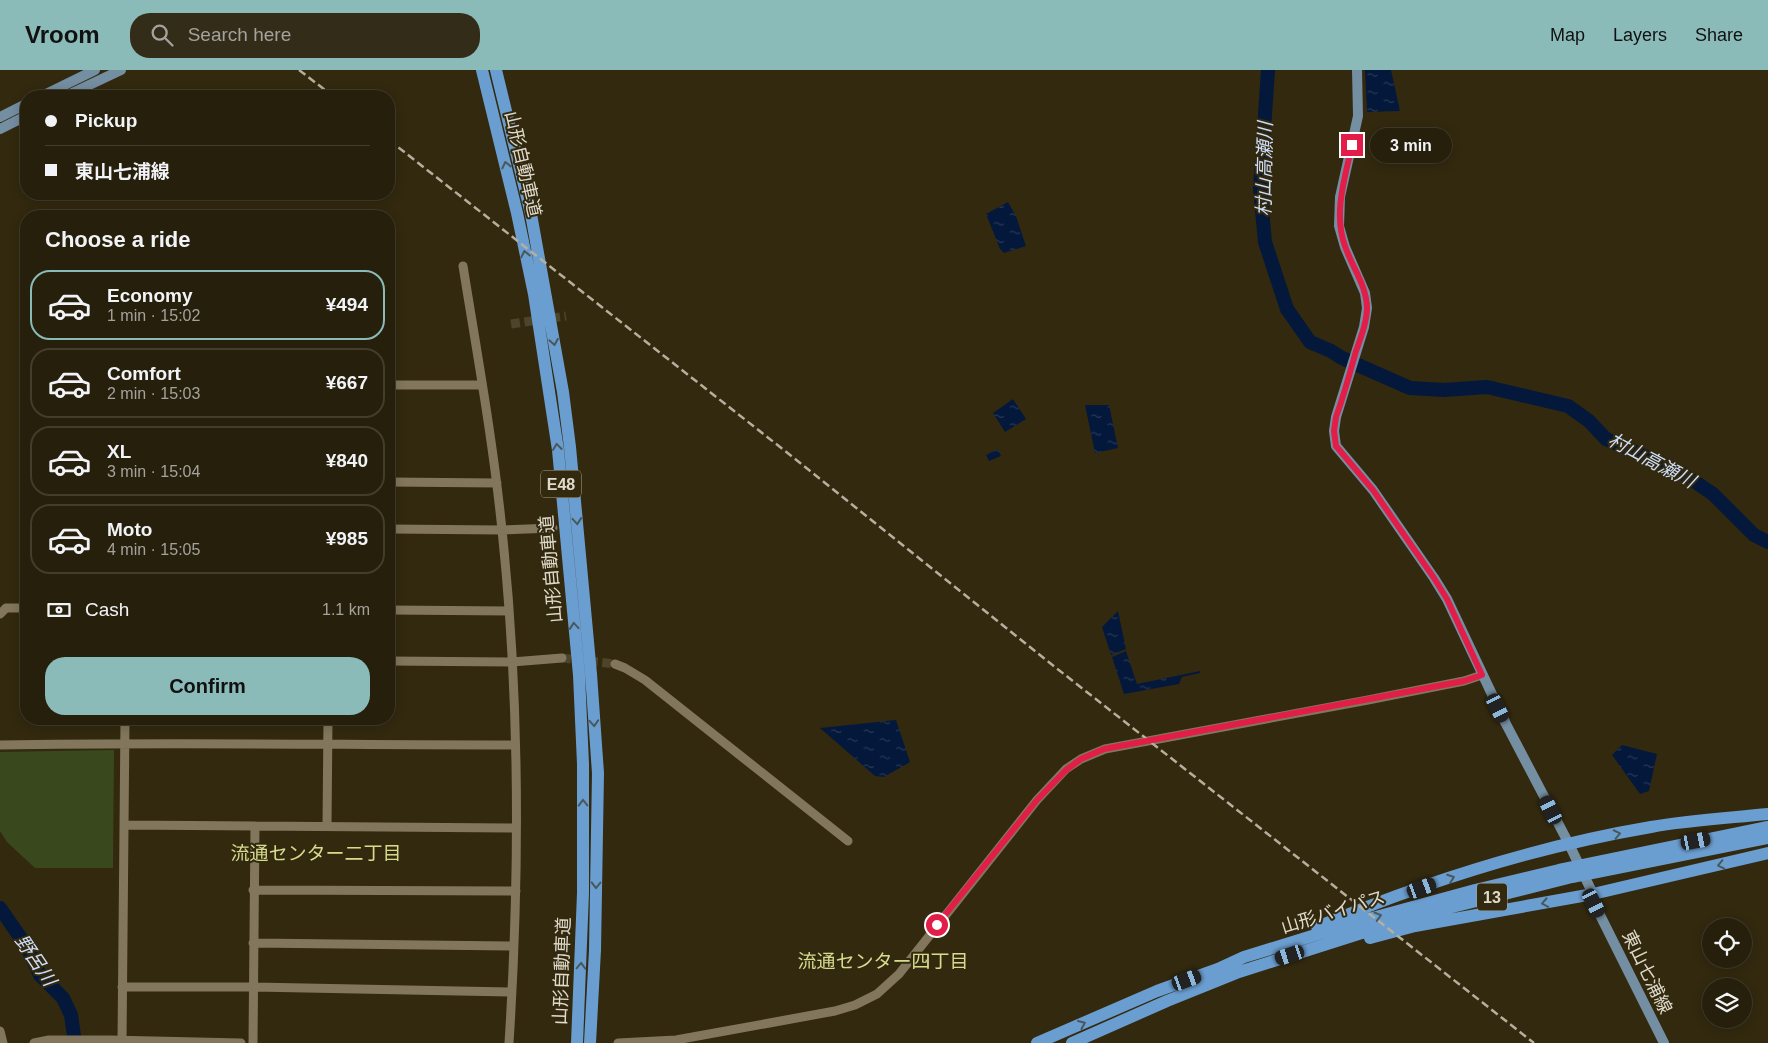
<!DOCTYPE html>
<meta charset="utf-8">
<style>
body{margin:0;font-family:Helvetica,"Noto Sans JP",sans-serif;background:#322c19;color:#f1f3f6;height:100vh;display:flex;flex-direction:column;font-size:19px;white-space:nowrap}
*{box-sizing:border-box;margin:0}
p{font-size:16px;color:#a4a29d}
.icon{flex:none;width:28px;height:28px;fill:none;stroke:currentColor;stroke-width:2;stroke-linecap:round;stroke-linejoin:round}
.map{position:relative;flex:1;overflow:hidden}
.panel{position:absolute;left:20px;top:140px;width:375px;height:515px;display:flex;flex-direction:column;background:#261f0b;border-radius:20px;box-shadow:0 2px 12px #0003,0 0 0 1px #423d2c}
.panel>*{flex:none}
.banner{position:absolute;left:20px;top:20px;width:375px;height:110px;border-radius:20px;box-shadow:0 2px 12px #0003,0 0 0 1px #423d2c;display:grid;align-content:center;height:110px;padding:0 25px;background:#261f0b}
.controls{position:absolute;left:1702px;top:848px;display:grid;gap:10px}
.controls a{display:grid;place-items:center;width:50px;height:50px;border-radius:50%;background:#261f0b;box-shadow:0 2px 12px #0003,0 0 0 1px #423d2c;font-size:25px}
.end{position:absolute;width:22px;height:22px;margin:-11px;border:6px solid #e11d48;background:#fff;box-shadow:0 0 0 2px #fff}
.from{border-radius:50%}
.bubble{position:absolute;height:35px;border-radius:18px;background:#261f0b;box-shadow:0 2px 12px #0003,0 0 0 1px #423d2c;font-size:16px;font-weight:700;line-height:35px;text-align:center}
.car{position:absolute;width:15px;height:30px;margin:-15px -8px;border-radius:6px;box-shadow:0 0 4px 1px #0007;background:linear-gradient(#222 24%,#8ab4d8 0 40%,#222 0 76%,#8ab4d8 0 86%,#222 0)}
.banner b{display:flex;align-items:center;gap:18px;height:48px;font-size:19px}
.banner b+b{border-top:1px solid #423d2c}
.banner i{width:12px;height:12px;background:#f1f3f6}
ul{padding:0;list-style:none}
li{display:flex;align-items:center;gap:15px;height:70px;margin:0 10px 8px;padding:0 15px;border:2px solid #423d2c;border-radius:20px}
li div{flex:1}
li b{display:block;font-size:19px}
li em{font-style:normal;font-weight:700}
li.on{border-color:#8bbbb9}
li>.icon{width:45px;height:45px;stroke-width:1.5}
h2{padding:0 25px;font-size:22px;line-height:60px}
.pay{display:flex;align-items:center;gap:12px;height:55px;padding:0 25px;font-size:19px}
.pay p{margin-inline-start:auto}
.button{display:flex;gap:10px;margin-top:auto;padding:10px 25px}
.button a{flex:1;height:58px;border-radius:20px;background:#8bbbb9;color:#111;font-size:20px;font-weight:700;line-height:58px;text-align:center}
header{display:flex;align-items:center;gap:30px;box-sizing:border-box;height:70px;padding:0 25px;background:#8bbbb9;color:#111}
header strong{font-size:24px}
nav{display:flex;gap:28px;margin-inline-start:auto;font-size:18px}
.search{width:350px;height:45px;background:#322c19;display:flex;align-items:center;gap:12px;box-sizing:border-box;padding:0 18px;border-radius:20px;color:#a4a29d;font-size:19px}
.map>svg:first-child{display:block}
</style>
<header>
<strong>Vroom</strong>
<div class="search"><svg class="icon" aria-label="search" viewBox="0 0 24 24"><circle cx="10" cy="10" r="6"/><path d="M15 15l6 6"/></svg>Search here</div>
<nav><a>Map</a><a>Layers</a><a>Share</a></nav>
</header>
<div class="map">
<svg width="1768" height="973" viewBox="0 0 1768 973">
<defs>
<pattern id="water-ripples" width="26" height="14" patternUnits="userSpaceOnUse" patternTransform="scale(1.25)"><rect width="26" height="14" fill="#04183b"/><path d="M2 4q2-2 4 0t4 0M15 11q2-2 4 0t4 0" fill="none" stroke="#283956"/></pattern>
</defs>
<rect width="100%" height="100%" fill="#32290f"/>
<path fill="#3a491d" d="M114,680L113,798H35L7,772L0,761V682Z"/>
<path fill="url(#water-ripples)" d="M1365,0H1391L1400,41L1367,42Z
M1008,132L1016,146L1026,176L1004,183L1000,179L986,144Z
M1013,329L1026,349L1005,362L993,343Z
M1085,335H1109L1118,378L1095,383Z
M998,379L1001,386L989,391L986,385Z
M1118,541L1126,579L1111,585L1102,557Z
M1126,581L1137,614L1200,601V603L1182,607L1179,614L1124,624L1112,587Z
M896,650L910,692L884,707L875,706L820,658Z
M1622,675L1657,684L1649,721L1640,724L1612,685Z"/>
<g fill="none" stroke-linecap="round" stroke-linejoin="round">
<path stroke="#04183b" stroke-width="14" d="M1268,0L1260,119L1265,172L1287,239L1310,272L1331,281L1342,288L1410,318L1444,320L1487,317L1568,336L1589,351L1606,369L1682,403L1713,424L1754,465L1768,472
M0,838L27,877L40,905L63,928L71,945L75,973"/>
<path stroke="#4c442b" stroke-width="9" stroke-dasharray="9 4.5" stroke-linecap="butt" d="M511,254L566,246
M562,588L615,594"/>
<path stroke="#82775c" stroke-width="9" d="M463,196C477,283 493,371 502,460C520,630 520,802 509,973
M389,315H482
M389,412L497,413
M389,459L502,460L553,458
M389,540L509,541
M0,544L6,538H26
M389,591L512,592L562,588
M615,594L625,598L645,610L848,771
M0,675C172,672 343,675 515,675
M124,755L516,758
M327,756L328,649
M253,820L516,821
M253,873L514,876
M122,917H253L512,922
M0,961L3,973
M34,973L49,970H110L241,973
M122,973L125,649
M253,973L255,756
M618,973L676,970L835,941L855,935L877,924L899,904L1037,730L1066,699L1081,689L1105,679L1368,630L1464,611L1482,605"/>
<path stroke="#748ea2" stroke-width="10" d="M1357,0L1358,46L1340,127L1339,156L1345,177L1365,223L1367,238L1364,257L1336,347L1334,361L1336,376L1373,420L1434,508L1447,529L1506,654L1569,774L1593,824L1594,833L1664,973
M42,26L95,0
M66,26L121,0
M0,47L26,34
M0,59L26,46"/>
<path stroke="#6b9ed0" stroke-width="12" d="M482,0L517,143L534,224L558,380L579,605L583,694V823L577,973
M496,0L531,144L563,322L570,377L591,604L598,703L595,880L590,973
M1317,857C1422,813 1539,776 1651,757C1689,750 1729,748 1768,744
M1370,868L1415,856L1593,824L1768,783
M1037,973L1157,921L1218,899L1244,887L1354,853L1475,820L1559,800L1768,757
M1072,973L1167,931L1239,902L1412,847L1572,807L1768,768"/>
<path stroke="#b6af9e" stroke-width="2.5" stroke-dasharray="8 4" stroke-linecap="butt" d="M299,0L333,26
M389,70L794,388L1055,597L1534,973"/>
</g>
<defs><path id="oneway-chevron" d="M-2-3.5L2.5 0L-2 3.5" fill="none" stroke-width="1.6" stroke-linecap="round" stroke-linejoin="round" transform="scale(1.25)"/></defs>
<g stroke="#49585c">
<use href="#oneway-chevron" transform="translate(506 95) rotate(-103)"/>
<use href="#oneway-chevron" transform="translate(525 184) rotate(-102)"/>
<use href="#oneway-chevron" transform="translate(554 272) rotate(80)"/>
<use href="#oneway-chevron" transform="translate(557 377) rotate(-97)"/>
<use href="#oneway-chevron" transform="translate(577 451) rotate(85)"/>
<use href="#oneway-chevron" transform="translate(574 556) rotate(-95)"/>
<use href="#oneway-chevron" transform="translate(594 653) rotate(86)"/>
<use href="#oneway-chevron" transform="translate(583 733) rotate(-91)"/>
<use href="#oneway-chevron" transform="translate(1617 764) rotate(-12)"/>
<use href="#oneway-chevron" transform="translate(1721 795) rotate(167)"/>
<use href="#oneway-chevron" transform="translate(1451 808) rotate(-20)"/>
<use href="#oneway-chevron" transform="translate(596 815) rotate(91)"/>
<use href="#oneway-chevron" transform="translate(1545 833) rotate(169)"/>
<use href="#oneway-chevron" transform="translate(1378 846) rotate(-16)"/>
<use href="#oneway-chevron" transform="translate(581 896) rotate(-88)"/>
<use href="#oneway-chevron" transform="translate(1082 954) rotate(-23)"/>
</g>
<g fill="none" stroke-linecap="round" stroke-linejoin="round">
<path stroke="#e11d48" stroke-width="6" d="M937,855L1037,730L1066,700L1081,689L1104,679L1380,627L1464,611L1482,605L1447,529L1434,508L1373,420L1336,376L1334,361L1336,347C1344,325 1350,303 1356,281C1361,267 1367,252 1367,237C1366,214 1352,197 1345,176C1333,143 1345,108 1352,75"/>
</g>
<g text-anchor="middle" stroke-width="4" stroke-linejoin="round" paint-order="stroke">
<g fill="#32290f" stroke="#aca593" stroke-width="1">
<rect x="541" y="400.5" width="40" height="27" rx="4"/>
<rect x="1477" y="813.5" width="30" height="27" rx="4"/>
</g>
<g font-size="16" font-weight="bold" fill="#e0dacb">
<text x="561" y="420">E48</text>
<text x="1492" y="833">13</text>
</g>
<g font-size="18" fill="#e0dacb" stroke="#32290f">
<text transform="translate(523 94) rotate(77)" y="6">山形自動車道</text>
<text transform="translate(551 499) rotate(-95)" y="6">山形自動車道</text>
<text transform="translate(1333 842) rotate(-17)" y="6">山形バイパス</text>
<text transform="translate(562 901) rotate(-88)" y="6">山形自動車道</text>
<text transform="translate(1647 902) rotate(64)" y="6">東山七浦線</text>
</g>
<g font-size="19" font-style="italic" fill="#cedef9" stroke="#32290f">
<text transform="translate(1264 99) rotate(-89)" y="7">村山高瀬川</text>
<text transform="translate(1652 390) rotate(28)" y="7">村山高瀬川</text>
<text transform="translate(36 890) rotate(56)" y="7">野呂川</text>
</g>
<g font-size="19" fill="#d6db8d" stroke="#32290f">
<text x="316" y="790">流通センター二丁目</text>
<text x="883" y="898">流通センター四丁目</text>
</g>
</g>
</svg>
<div class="controls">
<a><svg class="icon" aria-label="locate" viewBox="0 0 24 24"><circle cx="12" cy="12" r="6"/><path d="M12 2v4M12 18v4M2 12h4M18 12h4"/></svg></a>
<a><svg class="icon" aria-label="layers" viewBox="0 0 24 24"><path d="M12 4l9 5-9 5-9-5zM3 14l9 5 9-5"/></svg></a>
</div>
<i class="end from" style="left:937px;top:855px"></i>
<i class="end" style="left:1352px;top:75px"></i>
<div class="bubble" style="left:1370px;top:58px;width:82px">3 min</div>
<i class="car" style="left:1498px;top:638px;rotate:153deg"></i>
<i class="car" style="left:1551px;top:740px;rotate:333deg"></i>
<i class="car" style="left:1696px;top:771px;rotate:79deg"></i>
<i class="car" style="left:1422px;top:818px;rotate:70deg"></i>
<i class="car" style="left:1594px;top:833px;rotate:153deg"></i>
<i class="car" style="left:1290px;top:885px;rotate:252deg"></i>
<i class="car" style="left:1187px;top:910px;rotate:70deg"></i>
<div class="banner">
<b><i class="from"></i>Pickup</b>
<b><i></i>東山七浦線</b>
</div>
<section class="panel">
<h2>Choose a ride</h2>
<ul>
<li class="on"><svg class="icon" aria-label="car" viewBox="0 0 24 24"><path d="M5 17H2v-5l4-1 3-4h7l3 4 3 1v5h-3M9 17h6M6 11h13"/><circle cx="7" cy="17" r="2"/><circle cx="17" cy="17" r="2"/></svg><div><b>Economy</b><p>1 min · 15:02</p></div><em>¥494</em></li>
<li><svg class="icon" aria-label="car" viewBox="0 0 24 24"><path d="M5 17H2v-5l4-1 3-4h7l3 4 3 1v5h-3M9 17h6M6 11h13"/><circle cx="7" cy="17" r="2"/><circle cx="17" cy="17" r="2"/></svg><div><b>Comfort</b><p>2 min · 15:03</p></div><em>¥667</em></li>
<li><svg class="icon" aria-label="car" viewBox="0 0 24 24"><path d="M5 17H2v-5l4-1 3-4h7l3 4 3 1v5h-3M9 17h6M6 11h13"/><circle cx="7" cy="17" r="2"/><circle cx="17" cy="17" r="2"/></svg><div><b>XL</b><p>3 min · 15:04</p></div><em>¥840</em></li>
<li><svg class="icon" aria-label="car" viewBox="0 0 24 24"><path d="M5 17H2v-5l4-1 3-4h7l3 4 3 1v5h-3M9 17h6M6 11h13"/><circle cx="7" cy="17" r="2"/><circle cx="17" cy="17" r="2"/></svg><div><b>Moto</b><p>4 min · 15:05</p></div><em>¥985</em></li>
</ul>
<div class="pay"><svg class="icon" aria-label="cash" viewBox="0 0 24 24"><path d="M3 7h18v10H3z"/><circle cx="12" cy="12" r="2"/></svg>Cash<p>1.1 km</p></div>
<div class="button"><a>Confirm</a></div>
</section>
</div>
